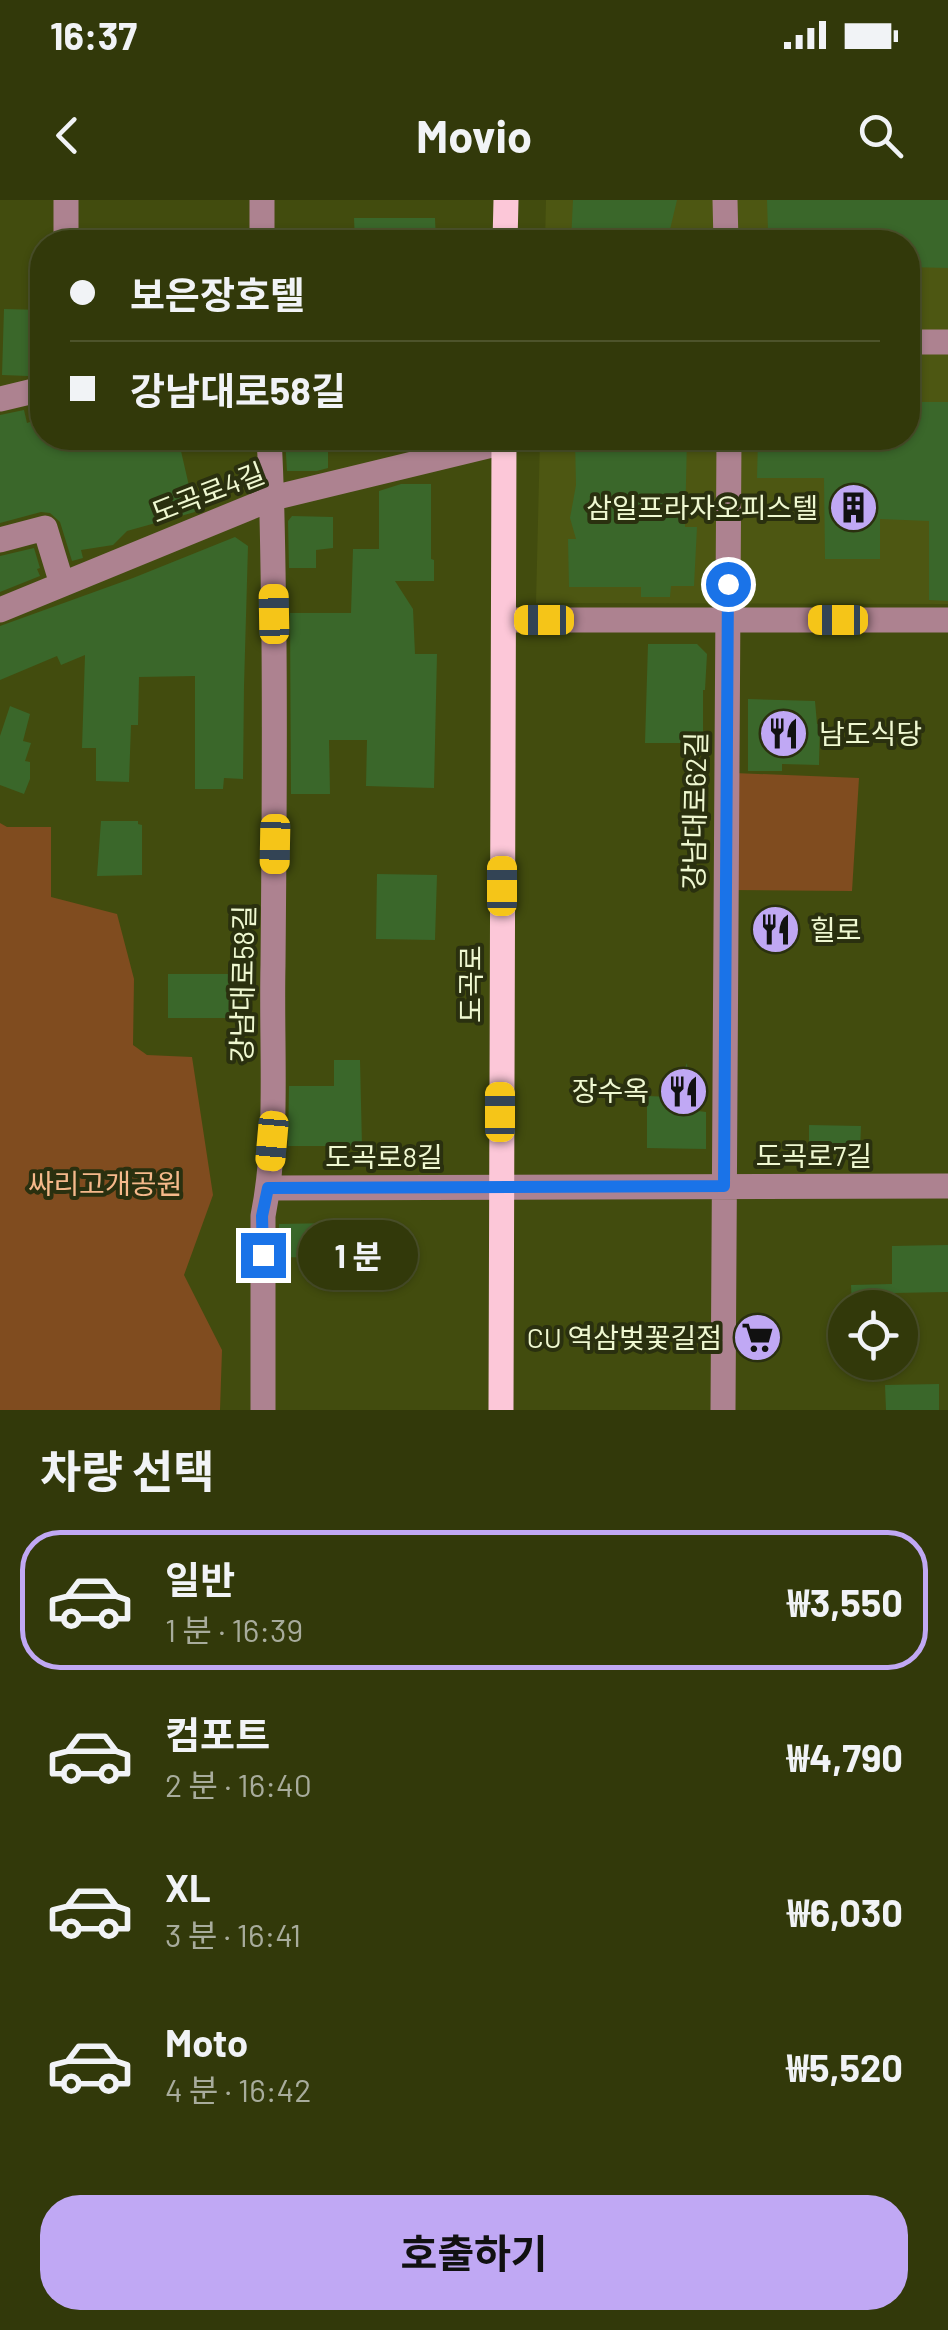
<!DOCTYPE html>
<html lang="ko">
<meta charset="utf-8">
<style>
body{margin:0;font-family:Barlow,"Noto Sans KR",sans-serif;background:#3d4418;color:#f1f3f6;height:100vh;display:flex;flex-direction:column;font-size:38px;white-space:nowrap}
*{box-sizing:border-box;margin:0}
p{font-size:32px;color:#a8ac9c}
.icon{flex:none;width:55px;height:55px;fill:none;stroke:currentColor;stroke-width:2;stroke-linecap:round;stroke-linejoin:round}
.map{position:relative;height:1210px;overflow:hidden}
.drawer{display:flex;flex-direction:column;background:#32390a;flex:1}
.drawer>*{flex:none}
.hud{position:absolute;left:30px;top:30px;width:890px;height:220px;border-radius:40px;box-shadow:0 2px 8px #0004,0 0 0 2px #4d532b;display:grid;align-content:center;height:220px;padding:0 40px;background:#32390a}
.controls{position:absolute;left:828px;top:1090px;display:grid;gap:20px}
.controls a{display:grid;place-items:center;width:90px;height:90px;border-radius:50%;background:#32390a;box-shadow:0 2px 8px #0004,0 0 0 2px #4d532b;font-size:50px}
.end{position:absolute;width:45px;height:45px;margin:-22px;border:12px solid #1a73e8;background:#fff;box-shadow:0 0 0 5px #fff}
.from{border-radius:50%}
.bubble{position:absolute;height:70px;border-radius:35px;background:#32390a;box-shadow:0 2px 8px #0004,0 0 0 2px #4d532b;font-size:32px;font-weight:700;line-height:70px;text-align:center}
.car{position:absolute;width:30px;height:60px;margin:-30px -15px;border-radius:12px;box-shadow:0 0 8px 2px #0007;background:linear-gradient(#f5c518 24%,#345 0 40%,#f5c518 0 76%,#345 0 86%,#f5c518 0)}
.hud b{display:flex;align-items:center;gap:35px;height:95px;font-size:38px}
.hud b+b{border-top:2px solid #4d532b}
.hud i{width:25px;height:25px;background:#f1f3f6}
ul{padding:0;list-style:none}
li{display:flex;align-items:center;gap:30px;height:140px;margin:0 20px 15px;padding:0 20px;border:5px solid transparent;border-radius:40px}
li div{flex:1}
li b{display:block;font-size:38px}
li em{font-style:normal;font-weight:700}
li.active{border-color:#c0a8f4}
li>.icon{width:90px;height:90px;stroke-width:1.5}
h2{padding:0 40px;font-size:45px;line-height:120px}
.action{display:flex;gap:20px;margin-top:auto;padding:20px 40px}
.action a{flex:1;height:115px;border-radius:40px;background:#c0a8f4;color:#111;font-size:40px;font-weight:700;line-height:115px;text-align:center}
.status{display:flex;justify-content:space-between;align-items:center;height:70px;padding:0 50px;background:#32390a;direction:ltr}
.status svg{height:28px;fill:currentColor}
header{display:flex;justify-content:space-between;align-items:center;height:130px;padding:0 40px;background:#32390a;font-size:45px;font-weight:700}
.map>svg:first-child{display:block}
</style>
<div class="status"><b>16:37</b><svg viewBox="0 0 49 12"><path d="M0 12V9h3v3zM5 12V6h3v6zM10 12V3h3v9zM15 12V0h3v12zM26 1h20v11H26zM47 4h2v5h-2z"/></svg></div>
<header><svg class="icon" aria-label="back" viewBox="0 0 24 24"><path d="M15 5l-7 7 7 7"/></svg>Movio<svg class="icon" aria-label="search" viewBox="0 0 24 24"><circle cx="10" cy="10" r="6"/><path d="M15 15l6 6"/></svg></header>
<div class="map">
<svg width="948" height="1210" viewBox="0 0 948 1210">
<rect width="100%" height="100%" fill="#424c0e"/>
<path fill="#4d5712" d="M546,0H948V404L536,403L540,238H908V42H545Z"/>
<path fill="#804c1f" d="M734,573L859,578L852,691L731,690Z
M0,623L7,627H51V697L117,714L134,779L133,845L147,855L192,857L213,995L184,1075L222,1150L220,1210H0Z"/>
<path fill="#3a672a" d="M573,0H677L667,42H571Z
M767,0H948V68L908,67V42H832V34L768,31Z
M354,18H435L436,42H355Z
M4,109L42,110L40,173L28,176L2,175Z
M908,202H948V401L929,400V321L880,319V359H825L824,278H757L758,238H908Z
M24,210L27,223L42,218V238H178L195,312L127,331L113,345L81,350L83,358L72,361L60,322L50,313L41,312L0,323V215Z
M285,238H328V268L317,271H287Z
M640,238H687L685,327H697L694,386H671L670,397H641V387H569L568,339H576L570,318L576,285L575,240Z
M401,284H431V359L434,360V381H395L413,409L415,454H437L434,588L366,586L367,540H329L330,594H291L290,413H351L353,349H379V291Z
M292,316L333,317V348L316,350V368H289L288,321Z
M235,337L248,346L244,486L243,579L224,578L223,589H195V476L139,477L138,525H131L129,582L96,581V548H82L85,455L61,465L57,456L0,480V426L133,378Z
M34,348L40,368L37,369L40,376L0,392V356Z
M648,444H697L707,454L705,490H703V543H645Z
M748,499L815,501L817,524H820L819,565L782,564V571H748Z
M10,506L30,514L23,541L31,543L25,561L30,562V579L24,594L0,585V536Z
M101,621H138V624L142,625V675L97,676Z
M377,674L437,675L435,740L376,739Z
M168,774H237V818H168Z
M334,860H360L362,946H288L289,886H334Z
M687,863L690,910L706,912V949L647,948V896L672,897Z
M809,925L861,926L860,951L809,950Z
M332,1023V1058L279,1057V1024Z
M948,1045V1092L893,1093V1108H852L851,1085L892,1084V1046Z
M939,1184V1210H886L885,1185Z"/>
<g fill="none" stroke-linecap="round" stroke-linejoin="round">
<path stroke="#ad8290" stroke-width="25" d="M66,0V42
M262,0V42
M725,0L726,42
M908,142H948
M0,199L42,189
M0,340L45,328L62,384
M0,410L273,298L504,242
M504,420H948
M268,988L948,986
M263,1210V1016C279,935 271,848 273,765C274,658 275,551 274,444C273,375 273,306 269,238
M723,1210C724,886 726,562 729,238"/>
<path stroke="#fcc7d8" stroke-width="25" d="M505,42L506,0
M501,1210L504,238"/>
</g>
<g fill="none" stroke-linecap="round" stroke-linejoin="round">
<path stroke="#1a73e8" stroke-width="12" d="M263,1055L262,1016L268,988L724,986L728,384"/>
</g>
<defs>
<symbol id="building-disc" viewBox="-11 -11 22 22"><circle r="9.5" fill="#c0a8f4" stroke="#2a300f"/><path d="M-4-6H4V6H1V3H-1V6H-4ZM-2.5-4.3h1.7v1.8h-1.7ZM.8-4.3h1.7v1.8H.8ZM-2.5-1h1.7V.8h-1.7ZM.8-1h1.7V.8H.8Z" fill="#111"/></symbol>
<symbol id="restaurant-disc" viewBox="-11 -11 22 22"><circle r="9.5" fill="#c0a8f4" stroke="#2a300f"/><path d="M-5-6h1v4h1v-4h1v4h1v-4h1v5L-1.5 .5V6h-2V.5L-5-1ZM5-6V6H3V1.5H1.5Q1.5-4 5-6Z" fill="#111"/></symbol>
<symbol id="supermarket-disc" viewBox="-11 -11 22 22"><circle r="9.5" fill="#c0a8f4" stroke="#2a300f"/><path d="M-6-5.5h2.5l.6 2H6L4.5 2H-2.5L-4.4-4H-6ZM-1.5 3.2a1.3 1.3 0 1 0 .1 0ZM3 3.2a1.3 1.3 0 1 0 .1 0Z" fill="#111"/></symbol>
</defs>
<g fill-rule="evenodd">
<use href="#building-disc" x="826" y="280" width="55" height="55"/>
<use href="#restaurant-disc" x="756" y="506" width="55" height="55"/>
<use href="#restaurant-disc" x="748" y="702" width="55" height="55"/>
<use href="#restaurant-disc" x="656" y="864" width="55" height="55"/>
<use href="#supermarket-disc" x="730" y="1110" width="55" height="55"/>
</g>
<g text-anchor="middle" stroke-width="8" stroke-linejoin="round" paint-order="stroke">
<g font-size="28" fill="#eff8d1" stroke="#2a300f">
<text transform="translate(208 293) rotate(-21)" y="10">도곡로4길</text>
<text transform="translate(695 611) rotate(-89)" y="10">강남대로62길</text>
<text transform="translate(243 784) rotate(-89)" y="10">강남대로58길</text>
<text transform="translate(471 784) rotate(-90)" y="10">도곡로</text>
<text x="814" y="966">도곡로7길</text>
<text x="384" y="967">도곡로8길</text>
</g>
<g font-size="28" fill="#eff8d1" stroke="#2a300f" text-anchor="end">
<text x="818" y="318">삼일프라자오피스텔</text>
<text x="819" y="544" text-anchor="start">남도식당</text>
<text x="810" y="740" text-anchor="start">힐로</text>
<text x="649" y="901">장수옥</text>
<text x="722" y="1148">CU 역삼벚꽃길점</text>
</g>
<g font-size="28" fill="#f5b98b" stroke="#2a300f">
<text x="105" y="994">싸리고개공원</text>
</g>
</g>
</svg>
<div class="controls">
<a><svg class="icon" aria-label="locate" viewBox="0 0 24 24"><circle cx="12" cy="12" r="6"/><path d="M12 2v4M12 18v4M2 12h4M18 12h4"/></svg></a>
</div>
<i class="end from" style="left:728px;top:384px"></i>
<i class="end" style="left:263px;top:1055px"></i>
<div class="bubble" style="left:298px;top:1020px;width:120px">1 분</div>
<i class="car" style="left:274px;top:414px;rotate:359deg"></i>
<i class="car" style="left:544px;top:420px;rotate:270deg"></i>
<i class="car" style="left:838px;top:420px;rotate:270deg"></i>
<i class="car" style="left:275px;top:644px;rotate:181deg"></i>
<i class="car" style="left:502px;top:686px;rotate:0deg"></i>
<i class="car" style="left:500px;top:912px;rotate:0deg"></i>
<i class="car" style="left:272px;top:941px;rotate:185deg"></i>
<div class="hud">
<b><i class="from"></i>보은장호텔</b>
<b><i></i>강남대로58길</b>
</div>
</div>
<section class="drawer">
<h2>차량 선택</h2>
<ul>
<li class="active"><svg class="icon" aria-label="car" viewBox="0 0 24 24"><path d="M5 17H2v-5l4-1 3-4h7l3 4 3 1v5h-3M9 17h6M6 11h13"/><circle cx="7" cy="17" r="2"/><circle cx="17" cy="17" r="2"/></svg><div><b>일반</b><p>1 분 · 16:39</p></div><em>₩3,550</em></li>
<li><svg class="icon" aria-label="car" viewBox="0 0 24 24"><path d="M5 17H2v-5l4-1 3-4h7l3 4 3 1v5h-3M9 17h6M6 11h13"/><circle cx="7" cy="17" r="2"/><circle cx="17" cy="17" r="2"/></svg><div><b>컴포트</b><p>2 분 · 16:40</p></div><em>₩4,790</em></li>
<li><svg class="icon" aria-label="car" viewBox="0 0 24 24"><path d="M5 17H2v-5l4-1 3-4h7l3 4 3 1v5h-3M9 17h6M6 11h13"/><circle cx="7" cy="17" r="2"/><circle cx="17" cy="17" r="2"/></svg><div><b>XL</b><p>3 분 · 16:41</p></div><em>₩6,030</em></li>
<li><svg class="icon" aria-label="car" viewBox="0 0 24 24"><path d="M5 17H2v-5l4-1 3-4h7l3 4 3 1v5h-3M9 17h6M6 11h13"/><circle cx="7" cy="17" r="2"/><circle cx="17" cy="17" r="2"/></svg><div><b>Moto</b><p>4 분 · 16:42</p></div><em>₩5,520</em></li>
</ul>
<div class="action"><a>호출하기</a></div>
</section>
